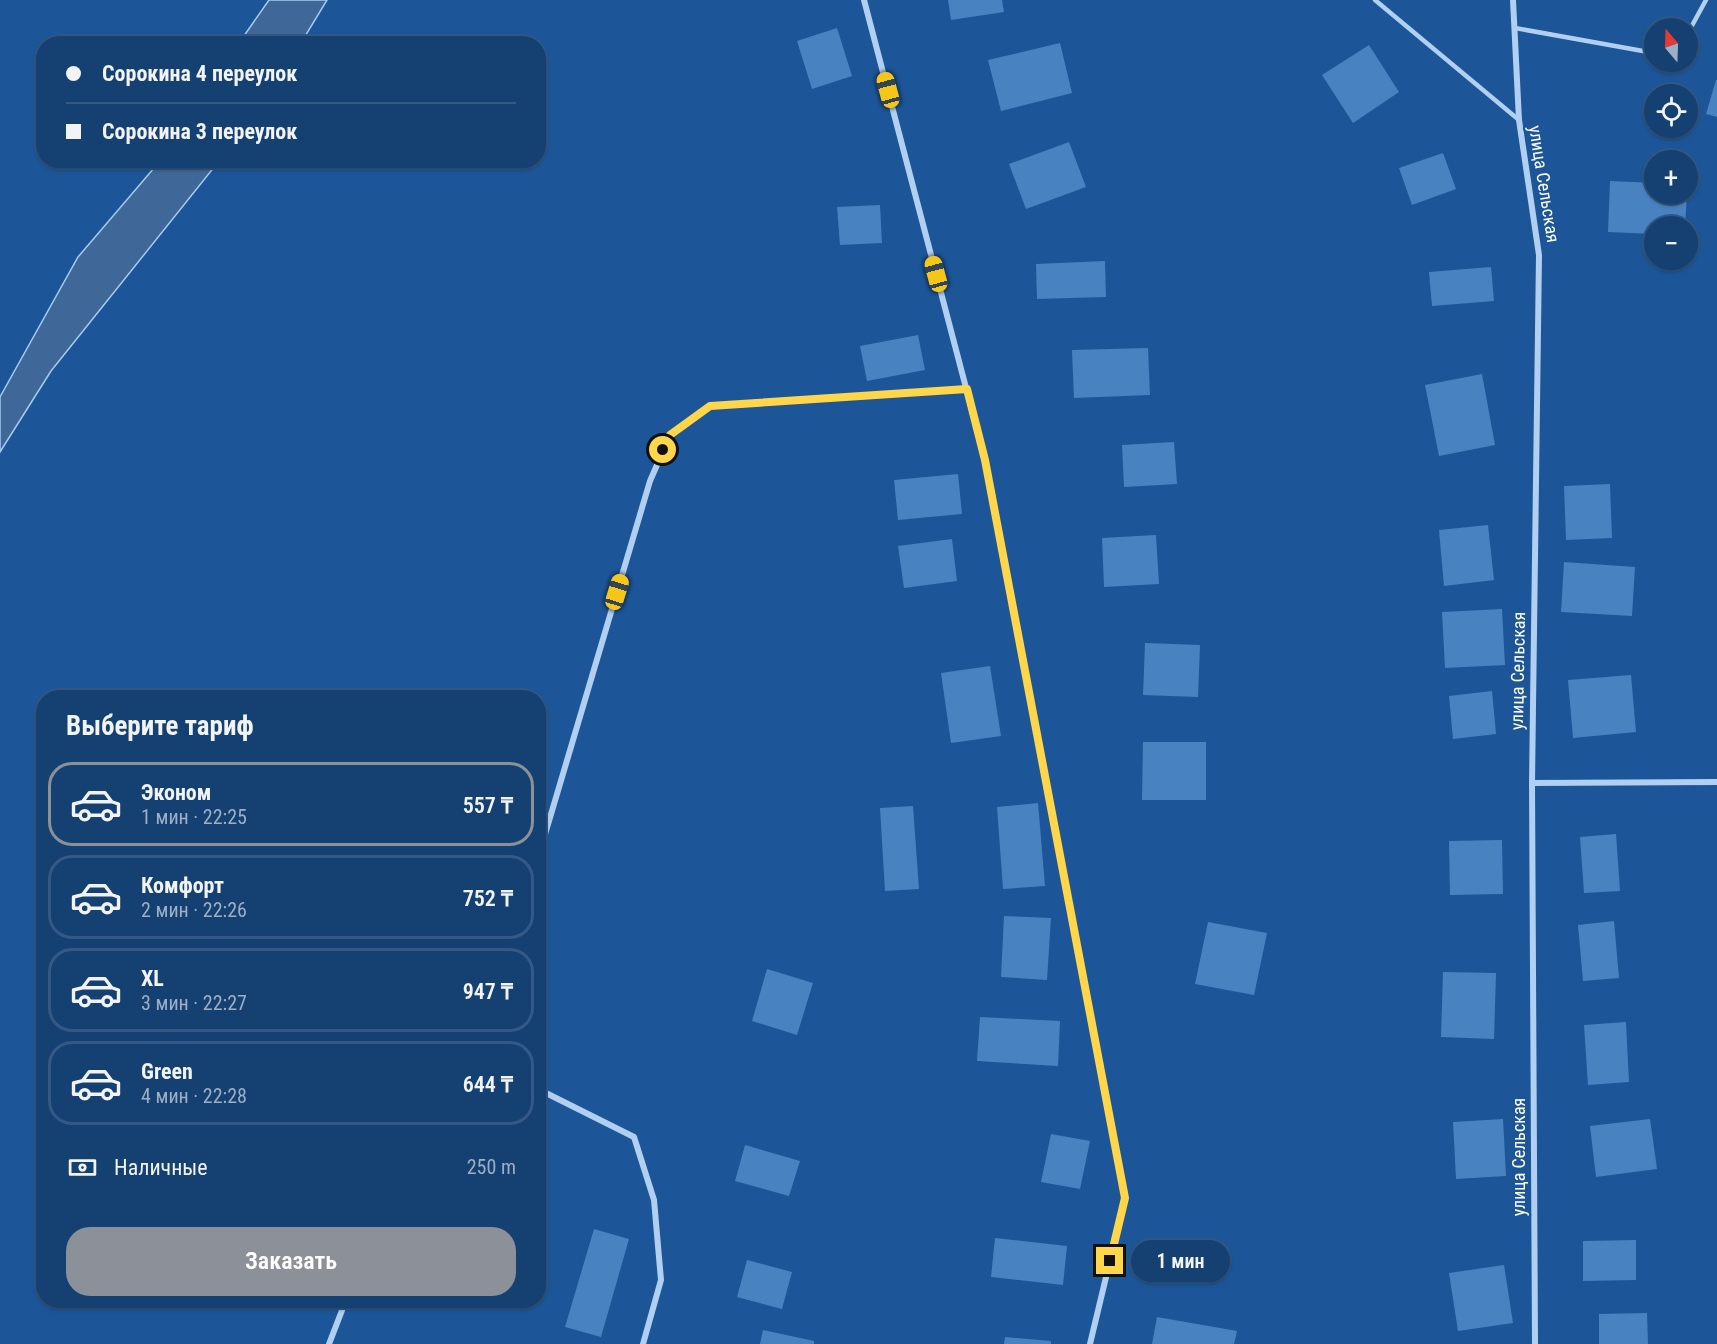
<!DOCTYPE html>
<html lang="ru">
<meta charset="utf-8">
<style>
body{margin:0;font-family:"Roboto Condensed",sans-serif;background:#224b7a;color:#f1f3f6;height:100vh;display:flex;flex-direction:column;font-size:22px;white-space:nowrap}
*{box-sizing:border-box;margin:0}
p{font-size:20px;color:#9dafc4}
.icon{flex:none;width:33px;height:33px;fill:none;stroke:currentColor;stroke-width:2;stroke-linecap:round;stroke-linejoin:round}
.map{position:relative;flex:1;overflow:hidden}
.sheet{position:absolute;left:36px;top:690px;width:510px;height:618px;display:flex;flex-direction:column;background:#154072;border-radius:24px;box-shadow:0 2px 4px #0004,0 0 0 2px #345984}
.sheet>*{flex:none}
.banner{position:absolute;left:36px;top:36px;width:510px;height:132px;border-radius:24px;box-shadow:0 2px 4px #0004,0 0 0 2px #345984;display:grid;align-content:center;height:132px;padding:0 30px;background:#154072}
.needle{width:39px;rotate:341deg}
.fabs{position:absolute;left:1644px;top:18px;display:grid;gap:12px}
.fabs a{display:grid;place-items:center;width:54px;height:54px;border-radius:50%;background:#154072;box-shadow:0 2px 4px #0004,0 0 0 2px #345984;font-size:30px}
.end{position:absolute;width:27px;height:27px;margin:-14px;border:8px solid #ffd54a;background:#111;box-shadow:0 0 0 3px #111}
.from{border-radius:50%}
.bubble{position:absolute;height:42px;border-radius:21px;background:#154072;box-shadow:0 2px 4px #0004,0 0 0 2px #345984;font-size:20px;font-weight:600;line-height:42px;text-align:center}
.car{position:absolute;width:18px;height:36px;margin:-18px -9px;border-radius:8px;box-shadow:0 0 4px 2px #0007;background:linear-gradient(#f5c518 24%,#345 0 40%,#f5c518 0 76%,#345 0 86%,#f5c518 0)}
.banner b{display:flex;align-items:center;gap:21px;height:57px;font-size:22px}
.banner b+b{border-top:2px solid #345984}
.banner i{width:15px;height:15px;background:#f1f3f6}
ul{padding:0;list-style:none}
li{display:flex;align-items:center;gap:18px;height:84px;margin:0 12px 9px;padding:0 18px;border:3px solid #345984;border-radius:24px}
li div{flex:1}
li b{display:block;font-size:22px}
li em{font-style:normal;font-weight:600}
li.on{border-color:#8c9099}
li>.icon{width:54px;height:54px;stroke-width:1.5}
h2{padding:0 30px;font-size:27px;line-height:72px}
.pay{display:flex;align-items:center;gap:15px;height:66px;padding:0 30px;font-size:22px}
.pay p{margin-inline-start:auto}
.action{display:flex;gap:12px;margin-top:auto;padding:12px 30px}
.action a{flex:1;height:69px;border-radius:24px;background:#8c9099;color:#fff;font-size:24px;font-weight:600;line-height:69px;text-align:center}
.map>svg:first-child{display:block}
</style>
<div class="map">
<svg width="1717" height="1344" viewBox="0 0 1717 1344">
<rect width="100%" height="100%" fill="#1c5698"/>
<path fill="#3f6898" stroke="#a4cbf2" stroke-width="1.5" d="M269,0H327L301,43H239Z
M160,161H219L51,371L0,452V397L78,257Z"/>
<path fill="#4982c0" d="M948,0H1002L1004,12L951,20Z
M837,28L852,76L812,89L797,41Z
M1060,43L1072,93L1001,111L988,60Z
M1369,45L1399,92L1353,123L1322,75Z
M1716,80H1717V117L1706,114Z
M1069,142L1086,187L1026,209L1009,164Z
M1443,153L1456,189L1412,205L1399,168Z
M1610,181L1654,183V194H1687L1685,226H1654V234L1608,232Z
M880,205L882,243L840,245L837,207Z
M1105,261L1106,297L1037,299L1036,264Z
M1491,267L1494,301L1432,306L1429,272Z
M918,335L925,370L867,381L860,346Z
M1148,348L1150,395L1074,398L1072,350Z
M1482,374L1495,445L1439,456L1425,385Z
M1174,442L1177,484L1124,487L1122,445Z
M958,474L962,514L898,520L894,480Z
M1610,484L1612,538L1566,540L1564,486Z
M1488,525L1494,580L1444,586L1439,530Z
M1156,535L1159,584L1104,587L1102,538Z
M952,539L957,581L904,588L898,546Z
M1564,562L1635,567L1632,616L1561,612Z
M1502,609L1505,665L1445,668L1442,612Z
M1145,643L1200,645L1198,697L1143,695Z
M990,666L1001,736L951,743L941,673Z
M1631,675L1636,732L1573,738L1568,680Z
M1492,691L1496,734L1453,739L1449,696Z
M1143,742H1206V800H1142Z
M1038,803L1045,886L1003,889L997,807Z
M913,806L919,889L885,891L880,808Z
M1616,834L1620,891L1584,893L1580,837Z
M1502,840L1503,894L1450,895L1449,841Z
M1004,916L1051,918L1047,980L1001,977Z
M1614,921L1619,978L1583,981L1578,925Z
M1208,922L1267,933L1254,995L1195,984Z
M767,969L813,983L797,1035L752,1021Z
M1443,972L1496,973L1494,1039L1441,1037Z
M980,1017L1060,1021L1058,1066L977,1061Z
M1626,1022L1629,1082L1588,1085L1584,1025Z
M1503,1119L1506,1176L1456,1179L1453,1122Z
M1650,1119L1657,1169L1596,1177L1590,1126Z
M1051,1134L1090,1141L1080,1189L1041,1182Z
M745,1145L800,1161L789,1196L735,1181Z
M594,1229L629,1239L601,1337L565,1327Z
M995,1238L1067,1246L1063,1285L991,1277Z
M1636,1240V1280L1583,1281V1241Z
M747,1260L792,1272L782,1309L737,1297Z
M1504,1265L1513,1323L1458,1331L1449,1273Z
M1647,1313L1648,1344H1599V1314Z
M1157,1317L1237,1331L1234,1344H1152Z
M763,1330L814,1341V1344H760Z
M1005,1337L1051,1341V1344H1004Z"/>
<g fill="none" stroke-linecap="round" stroke-linejoin="round">
<path stroke="#b1cff0" stroke-width="4.5" d="M1375,0L1519,120
M1515,28L1654,53
M1688,33L1706,0"/>
<path stroke="#b1cff0" stroke-width="6" d="M864,0L985,460L1125,1198L1090,1344
M1513,0L1519,120L1539,255L1532,783L1535,1344
M1532,783L1717,782
M538,858L650,481L670,435L710,406L967,389
M538,1089L634,1137L654,1200L661,1280L643,1344
M329,1344L346,1300"/>
</g>
<g fill="none" stroke-linecap="round" stroke-linejoin="round">
<path stroke="#ffd54a" stroke-width="8" d="M663,450L670,435L710,406L967,389L985,460L1125,1198L1110,1261"/>
</g>
<g text-anchor="middle" stroke-width="4.5" stroke-linejoin="round" paint-order="stroke">
<g font-size="18" fill="#fff" stroke="#1c5698">
<text transform="translate(1544 184) rotate(81)" y="6">улица Сельская</text>
<text transform="translate(1518 671) rotate(-89)" y="6">улица Сельская</text>
<text transform="translate(1519 1157) rotate(-90)" y="6">улица Сельская</text>
</g>
</g>
</svg>
<div class="fabs">
<a><svg class="needle" viewBox="-14 -14 28 28"><path d="M0-13l5 13h-10z" fill="#e53935"/><path d="M0 13l5-13h-10z" fill="#9dafc4"/></svg></a>
<a><svg class="icon" aria-label="locate" viewBox="0 0 24 24"><circle cx="12" cy="12" r="6"/><path d="M12 2v4M12 18v4M2 12h4M18 12h4"/></svg></a>
<a>+</a>
<a>−</a>
</div>
<i class="end from" style="left:663px;top:450px"></i>
<i class="end" style="left:1110px;top:1261px"></i>
<div class="bubble" style="left:1131px;top:1240px;width:99px">1 мин</div>
<i class="car" style="left:888px;top:90px;rotate:345deg"></i>
<i class="car" style="left:936px;top:274px;rotate:345deg"></i>
<i class="car" style="left:617px;top:592px;rotate:17deg"></i>
<div class="banner">
<b><i class="from"></i>Сорокина 4 переулок</b>
<b><i></i>Сорокина 3 переулок</b>
</div>
<section class="sheet">
<h2>Выберите тариф</h2>
<ul>
<li class="on"><svg class="icon" aria-label="car" viewBox="0 0 24 24"><path d="M5 17H2v-5l4-1 3-4h7l3 4 3 1v5h-3M9 17h6M6 11h13"/><circle cx="7" cy="17" r="2"/><circle cx="17" cy="17" r="2"/></svg><div><b>Эконом</b><p>1 мин · 22:25</p></div><em>557 ₸</em></li>
<li><svg class="icon" aria-label="car" viewBox="0 0 24 24"><path d="M5 17H2v-5l4-1 3-4h7l3 4 3 1v5h-3M9 17h6M6 11h13"/><circle cx="7" cy="17" r="2"/><circle cx="17" cy="17" r="2"/></svg><div><b>Комфорт</b><p>2 мин · 22:26</p></div><em>752 ₸</em></li>
<li><svg class="icon" aria-label="car" viewBox="0 0 24 24"><path d="M5 17H2v-5l4-1 3-4h7l3 4 3 1v5h-3M9 17h6M6 11h13"/><circle cx="7" cy="17" r="2"/><circle cx="17" cy="17" r="2"/></svg><div><b>XL</b><p>3 мин · 22:27</p></div><em>947 ₸</em></li>
<li><svg class="icon" aria-label="car" viewBox="0 0 24 24"><path d="M5 17H2v-5l4-1 3-4h7l3 4 3 1v5h-3M9 17h6M6 11h13"/><circle cx="7" cy="17" r="2"/><circle cx="17" cy="17" r="2"/></svg><div><b>Green</b><p>4 мин · 22:28</p></div><em>644 ₸</em></li>
</ul>
<div class="pay"><svg class="icon" aria-label="cash" viewBox="0 0 24 24"><path d="M3 7h18v10H3z"/><circle cx="12" cy="12" r="2"/></svg>Наличные<p>250 m</p></div>
<div class="action"><a>Заказать</a></div>
</section>
</div>
